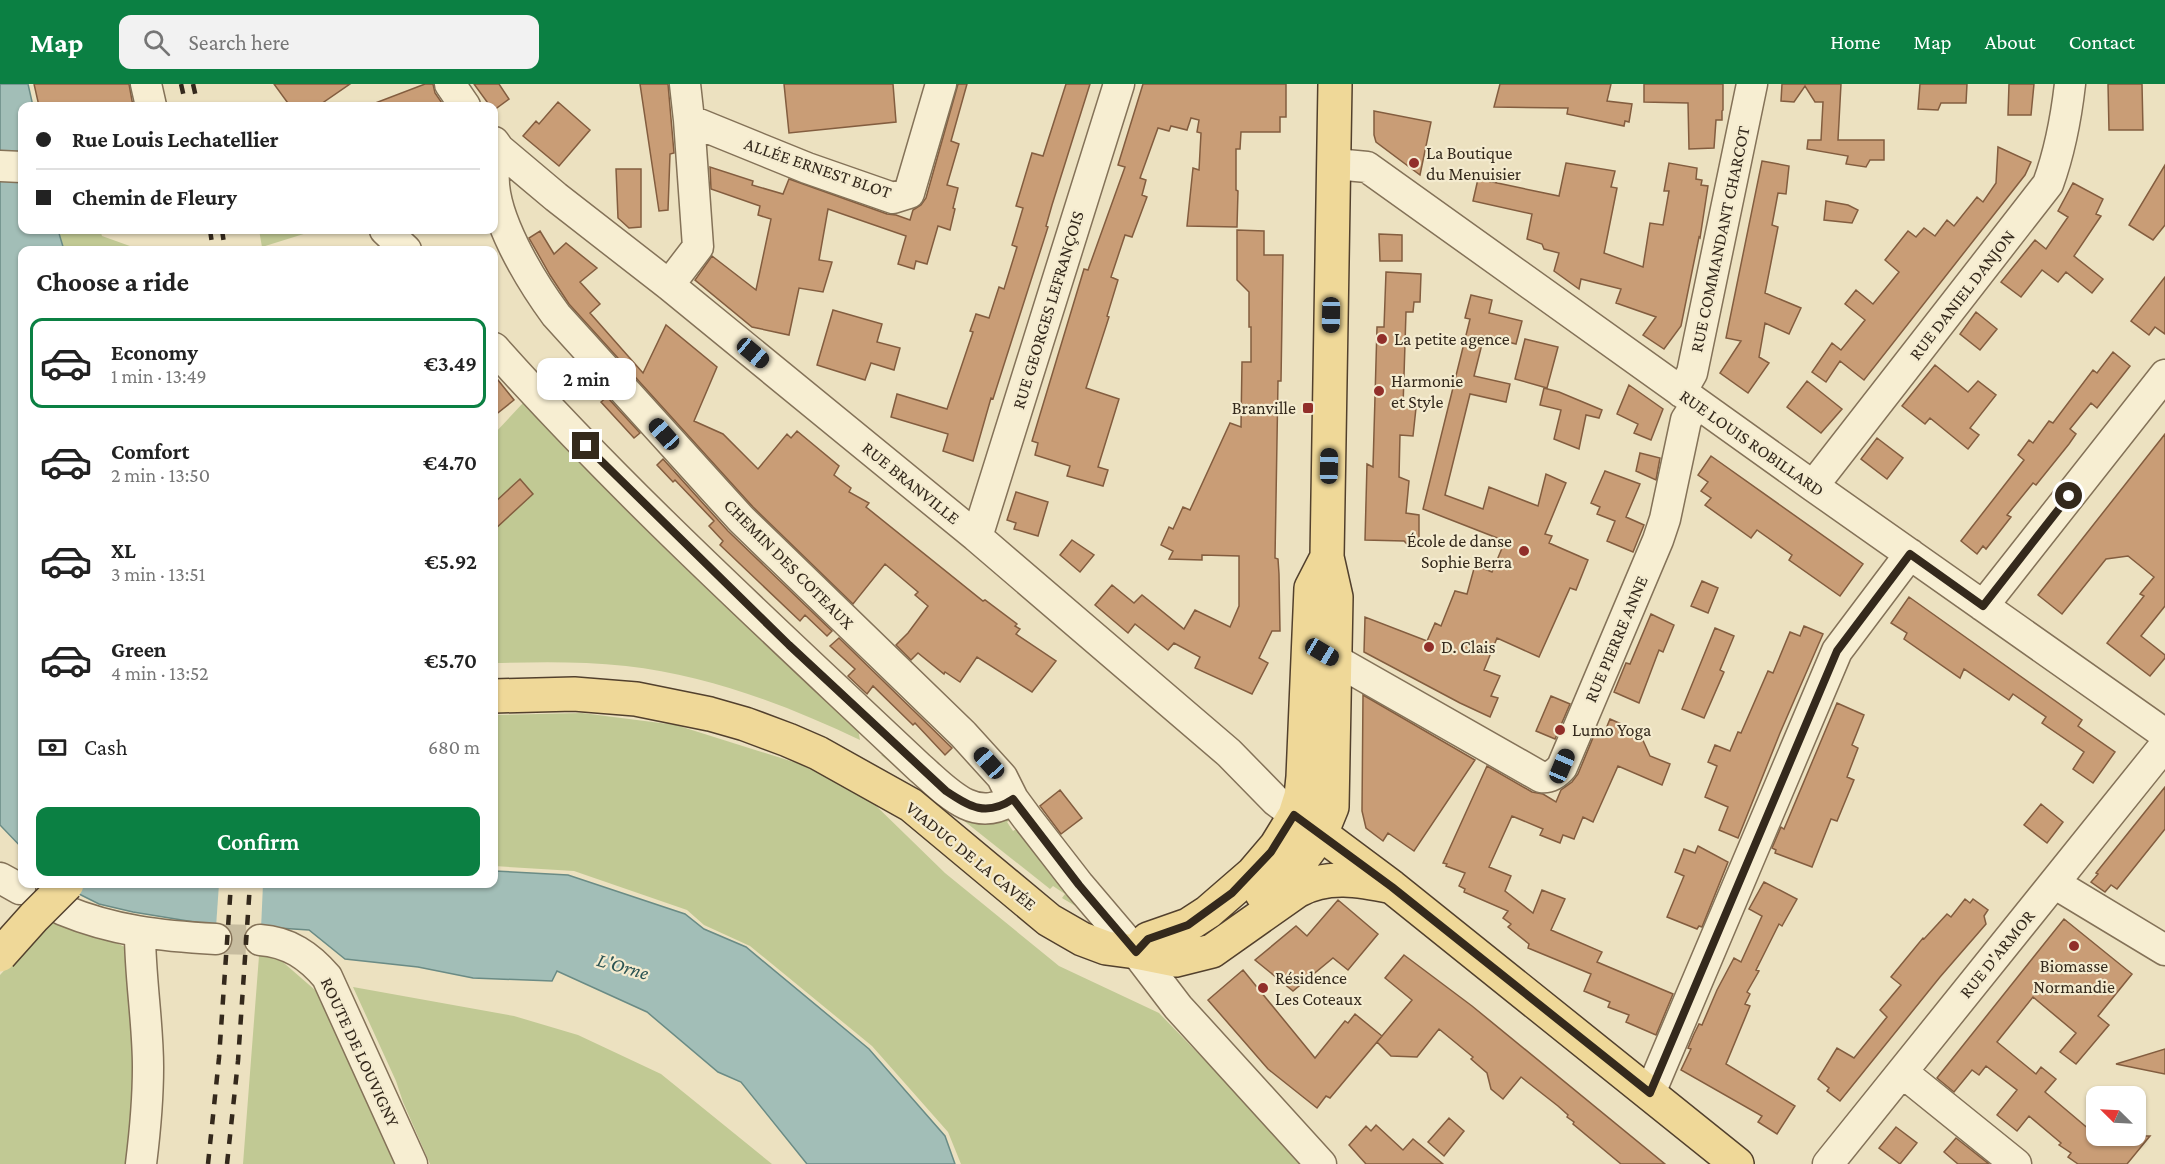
<!DOCTYPE html>
<meta charset="utf-8">
<style>
body{margin:0;font-family:"Crimson Pro",serif;background:#f2f2f2;color:#222;height:100vh;display:flex;flex-direction:column;font-size:22px;white-space:nowrap}
*{box-sizing:border-box;margin:0}
p{font-size:20px;color:#767676}
.icon{flex:none;width:33px;height:33px;fill:none;stroke:currentColor;stroke-width:2;stroke-linecap:round;stroke-linejoin:round}
.map{position:relative;flex:1;overflow:hidden}
.panel{position:absolute;left:18px;top:162px;width:480px;height:642px;display:flex;flex-direction:column;background:#fff;border-radius:12px;box-shadow:0 2px 4px #0004}
.panel>*{flex:none}
.guide{position:absolute;left:18px;top:18px;width:480px;height:132px;border-radius:12px;box-shadow:0 2px 4px #0004;display:grid;align-content:center;height:132px;padding:0 18px;background:#fff}
.needle{width:39px;rotate:294deg}
.tools{position:absolute;left:2086px;top:1002px;display:grid;gap:12px}
.tools a{display:grid;place-items:center;width:60px;height:60px;border-radius:12px;background:#fff;box-shadow:0 2px 4px #0004;font-size:30px}
.end{position:absolute;width:27px;height:27px;margin:-14px;border:8px solid #34291c;background:#fff;box-shadow:0 0 0 3px #fff}
.from{border-radius:50%}
.bubble{position:absolute;height:42px;border-radius:12px;background:#fff;box-shadow:0 2px 4px #0004;font-size:20px;font-weight:600;line-height:42px;text-align:center}
.car{position:absolute;width:18px;height:36px;margin:-18px -9px;border-radius:8px;box-shadow:0 0 4px 2px #0007;background:linear-gradient(#222 24%,#8ab4d8 0 40%,#222 0 76%,#8ab4d8 0 86%,#222 0)}
.guide b{display:flex;align-items:center;gap:21px;height:57px;font-size:22px}
.guide b+b{border-top:2px solid #e0e0e0}
.guide i{width:15px;height:15px;background:#222}
ul{padding:0;list-style:none}
li{display:flex;align-items:center;gap:18px;height:90px;margin:0 12px 9px;padding:0 6px;border:3px solid transparent;border-radius:12px}
li div{flex:1}
li b{display:block;font-size:22px}
li em{font-style:normal;font-weight:600}
li.on{border-color:#0b8043}
li>.icon{width:54px;height:54px;stroke-width:1.5}
h2{padding:0 18px;font-size:27px;line-height:72px}
.pay{display:flex;align-items:center;gap:15px;height:66px;padding:0 18px;font-size:22px}
.pay p{margin-inline-start:auto}
.button{display:flex;gap:12px;margin-top:auto;padding:12px 18px}
.button a{flex:1;height:69px;border-radius:12px;background:#0b8043;color:#fff;font-size:24px;font-weight:600;line-height:69px;text-align:center}
header{display:flex;align-items:center;gap:36px;box-sizing:border-box;height:84px;padding:0 30px;background:#0b8043;color:#fff}
header strong{font-size:28px}
nav{display:flex;gap:33px;margin-inline-start:auto;font-size:21px}
.search{width:420px;height:54px;background:#f2f2f2;display:flex;align-items:center;gap:15px;box-sizing:border-box;padding:0 21px;border-radius:12px;color:#767676;font-size:22px}
.map>svg:first-child{display:block}
</style>
<header>
<strong>Map</strong>
<div class="search"><svg class="icon" aria-label="search" viewBox="0 0 24 24"><circle cx="10" cy="10" r="6"/><path d="M15 15l6 6"/></svg>Search here</div>
<nav><a>Home</a><a>Map</a><a>About</a><a>Contact</a></nav>
</header>
<div class="map">
<svg width="2165" height="1080" viewBox="0 0 2165 1080">
<rect width="100%" height="100%" fill="#ece1c0"/>
<path fill="#c1c994" d="M58,146H100L102,152L141,166H64Z
M259,146H307L310,148L262,163Z
M523,319L857,640L860,656C786,621 708,591 626,582C581,577 538,578 494,579V350Z
M582,629L676,641L800,680L868,714L945,789L1059,882L1159,929L1305,1080H961L948,1048L872,962L750,862L704,841L687,826L574,787L494,782V631Z
M890,667L984,739H998L1009,733L1014,734L1007,738L1013,747L1021,742L1084,827L1062,814L1065,810L1053,802L1050,805L881,671Z
M55,832L125,863L132,899L135,1080H0V891Z
M259,872L277,873L315,906L352,966L399,1080H243Z
M353,903L514,932L578,951L661,990L772,1080H430L403,1018L396,997Z"/>
<path fill="#a2beb7" stroke="#6a8b85" stroke-width="1.5" d="M0,0H28L33,22H22V146H58L64,166H22V764L0,741Z
M494,787L568,791L685,830L704,845L746,863L869,965L945,1052L955,1080H807L741,998L718,988L647,928L557,887L552,897L473,894L418,883L345,875L309,846L200,839L133,828L99,820L59,800H494Z"/>
<path fill="#ece1c0" d="M219,800H263L261,845L216,843Z"/>
<path fill="#c99d76" stroke="#835d3f" stroke-width="1.5" d="M34,0H129L133,22H39Z
M274,0H350L318,22H290Z
M425,0H433L435,9L444,22H370V21Z
M474,0H499L509,15L494,26V22H490Z
M640,0H668L674,69L670,70L668,126L659,127Z
M784,0H893L896,38L789,49Z
M958,0H967L951,57L959,60L947,101L958,104L953,124L955,125L950,146L938,142L927,180L916,177L914,185L898,180L906,152L828,125L819,176L832,178L823,208L799,204L789,251L752,243L695,196L712,172L756,206L771,135L758,131L760,122L711,105L710,83L753,97L752,101L783,110L789,95L887,130L896,131L910,136L913,126L921,121L926,114Z
M1066,0H1090L1052,121L1046,142L1048,143L993,315L991,314L973,377L943,367L948,350L891,333L897,310L947,325L973,248L970,247L976,230L989,234L999,203L1004,205L1017,163L1012,161L1023,124L1016,122L1032,69L1043,72Z
M1143,0H1286V33H1280V48H1241L1240,65H1236V106L1238,107L1237,143L1187,142L1193,84L1199,86L1201,49L1197,48L1199,36L1191,34L1187,46L1171,42L1169,47L1158,44L1140,94L1146,96L1142,111L1147,113L1132,153L1125,151L1111,193L1118,196L1107,232L1109,233L1086,304L1119,315L1098,383L1108,386L1103,402L1067,392L1070,382L1035,371L1038,359L1032,357L1084,185L1088,186L1125,83L1118,81Z
M1500,0H1611L1607,17L1632,20L1629,38L1625,37L1624,42L1567,30L1568,24L1494,23Z
M1644,0H1723V26L1722,27V36H1716L1714,64L1689,65L1688,19L1644,18Z
M1782,0H1841L1838,56H1884V76H1870L1866,83L1846,80L1848,72L1807,65L1808,56H1821L1823,18H1815L1805,2L1794,18L1781,17Z
M1920,0H1967L1966,19H1941L1938,26L1918,25Z
M2009,0H2034L2031,31H2008Z
M2108,0H2142L2143,46H2109Z
M558,18L590,46L559,82L523,52L536,37L539,40Z
M1374,27L1431,38L1420,91L1376,58L1374,51Z
M1998,63L2031,78L2025,91L1864,296L1840,277L1826,298L1812,288L1832,259L1841,266L1865,236L1845,220L1856,206L1873,220L1899,188L1885,176L1908,147L1916,153L1924,144L1935,152L1947,136L1954,142L1977,113L1983,118L1996,99Z
M1762,77L1789,82L1786,110L1778,109L1772,141L1778,143L1765,209L1801,224L1789,250L1765,239L1759,273L1769,279L1748,309L1720,289L1741,257L1726,254Z
M1566,79L1615,87L1611,103L1617,104L1604,169L1643,183L1650,139L1663,141L1669,107H1664L1669,79L1697,84L1696,95L1702,96L1701,101L1708,102L1700,154L1699,153L1681,242L1664,265L1643,251L1656,233L1616,219L1621,205L1581,195L1579,205L1554,187L1559,169L1544,165L1542,160L1527,155L1532,130L1473,117L1478,95L1559,112Z
M2165,81V141L2153,156L2129,141Z
M616,85H641V143L629,144L618,134Z
M2073,99L2103,115L2096,130L2101,132L2074,172L2103,195L2092,209L2066,188L2058,198L2042,186L2021,213L2001,198L2035,156L2046,165L2068,133L2058,127Z
M1826,117L1848,121L1858,126L1852,139L1824,136Z
M1237,146L1264,147V171H1283L1281,297H1278L1275,474L1278,475L1279,490L1280,547H1272L1259,574L1268,579L1252,610L1195,584L1200,573L1174,559L1168,566L1135,540L1128,549L1095,521L1112,501L1134,519L1142,511L1184,545L1195,526L1230,543L1239,522V472L1202,471V476L1169,475L1173,467L1161,461L1169,443L1173,445L1183,423L1190,426L1230,339L1241,343L1242,278H1251V243H1249V208L1237,196Z
M540,147L554,170L566,159L597,184L580,198L600,220L590,229L643,289L666,241L717,283L694,337L723,350L758,385L787,350L791,354L797,347L839,382L834,391L851,404L849,408L869,419L866,423L983,517L985,516L1017,540L1015,542L1020,545L1016,550L1056,577L1032,608L977,573L960,598L945,588L944,590L918,569L911,576L896,561L908,549L928,522L915,511L918,508L885,480L853,520L753,423L569,220L550,191L529,154Z
M1379,150L1402,151V177H1380Z
M1386,188L1421,190L1420,218H1414L1413,228H1406L1403,323L1416,324L1413,352L1400,351L1399,393L1409,397L1406,429L1419,431V460H1407L1404,457L1365,456L1367,380L1373,383L1377,243H1384Z
M2165,193V250L2155,243L2149,251L2131,237Z
M1471,211L1492,216L1489,229L1522,237L1516,260L1484,252L1474,292L1510,300L1506,318L1470,310L1445,411L1483,425L1489,403L1538,422L1546,390L1566,399L1545,450L1552,452L1549,459L1588,476L1576,506L1570,504L1539,573L1497,554L1484,586L1500,592L1491,612L1498,614L1490,633L1460,619L1364,568L1365,533L1427,557L1435,539L1441,542L1455,507L1467,510L1475,481L1492,488L1505,457L1423,425L1470,235L1465,234Z
M833,226L882,240L877,258L900,264L894,286L871,279L865,296L817,281Z
M1976,228L1997,245L1980,266L1960,250Z
M1525,255L1558,263L1547,304L1515,295Z
M2113,268L2130,282L2097,324L2091,319L2070,345L2076,350L2069,360L2036,401L2033,399L2007,431L2011,433L1986,465L1983,462L1977,470L1961,457L2024,376L2018,371L2029,356L2033,359L2049,337L2053,339L2093,286L2097,289Z
M1935,281L1968,308L1978,297L1996,311L1970,344L1979,351L1968,365L1930,334L1925,340L1902,322Z
M494,291L514,316L494,332Z
M1807,297L1842,325L1821,349L1787,323Z
M1629,301L1663,325L1651,356L1634,349L1638,340L1617,330Z
M1544,304L1559,308L1602,326L1599,334L1586,331L1579,365L1554,355L1561,326L1540,321Z
M607,313L640,349L634,354L601,318Z
M2165,350V522L2141,552L2165,571V574L2150,592L2107,559L2144,512L2140,510L2154,493L2128,472L2106,475L2062,530L2038,511Z
M1877,354L1903,374L1887,395L1861,375Z
M1640,369L1660,374L1656,396L1636,387Z
M1711,372L1863,480L1840,512L1789,476L1792,471L1757,446L1751,454L1705,421L1711,414L1701,407L1708,398L1698,391Z
M663,375L728,447L832,547L827,552L805,531L800,537L720,461L723,457L709,442L714,437L675,396L673,398L657,381Z
M1605,387L1640,400L1626,433L1644,441L1633,468L1607,457L1615,437L1597,430L1600,423L1591,419Z
M520,395L533,410L494,446V419Z
M1016,408L1048,418L1038,452L1014,445L1016,439L1007,436Z
M1072,456L1094,471L1080,488L1060,471Z
M1702,497L1718,504L1708,529L1691,522Z
M1909,513L2082,636L2078,642L2115,668L2093,699L2073,685L2084,668L2042,639L2046,633L2013,610L2009,616L1964,585L1960,594L1904,555L1907,549L1891,539Z
M1651,530L1674,541L1663,568L1659,566L1639,619L1614,608L1626,579L1630,580Z
M1804,542L1823,550L1780,649L1738,754L1719,746L1728,723L1705,713L1717,682L1708,678L1715,661L1730,667L1738,648L1741,649L1768,587L1773,589L1790,548L1800,552Z
M1715,544L1734,552L1720,586L1724,588L1704,634L1682,625Z
M839,554L952,664L945,671L915,639L913,641L873,602L867,610L848,592L855,585L830,562Z
M1363,611L1475,676L1414,767L1388,749L1383,757L1366,744L1362,727Z
M1551,612L1570,620L1555,655L1536,647Z
M1837,619L1864,631L1852,661L1858,664L1847,693L1854,696L1837,737L1831,735L1812,783L1775,769L1776,766L1772,764L1781,743L1784,745Z
M1610,635L1628,643L1627,646L1641,652L1650,672L1670,680L1662,701L1618,682L1593,738L1583,733L1574,755L1563,751L1560,759L1540,751L1543,745L1512,732L1489,783L1511,792L1505,807L1533,829L1542,806L1565,815L1551,846L1602,868L1597,878L1673,910L1656,951L1626,938L1629,931L1608,923L1610,918L1584,907L1591,890L1528,864L1529,860L1508,843L1511,840L1503,834L1508,827L1464,808L1465,805L1459,802L1465,789L1446,782L1447,780L1443,779L1487,682L1532,708L1543,710L1556,718L1561,706L1572,698L1578,690L1597,644L1605,647Z
M2165,703V745L2117,805L2111,801L2105,808L2091,798L2098,790L2096,789Z
M1060,706L1082,734L1061,750L1040,722Z
M2041,720L2063,738L2047,759L2024,741Z
M1698,762L1728,778L1702,843L1699,842L1697,845L1667,833L1684,792L1675,788L1684,765L1695,769Z
M1764,798L1797,815L1782,842L1779,840L1756,886L1759,887L1747,908L1750,910L1745,920L1750,922L1726,980L1795,1022L1777,1050L1758,1038L1762,1032L1681,986L1691,965L1688,964L1694,950L1699,940L1702,941L1717,906L1734,874L1741,878L1762,832L1749,825Z
M1965,815L1970,819L1973,815L1988,826L1984,832L1986,840L1940,893L1840,1017L1827,1007L1829,1004L1818,995L1837,964L1854,974L1887,933L1880,926L1901,901L1891,893L1923,854L1924,855L1947,830L1951,833Z
M1338,816L1378,850L1348,886L1333,874L1293,907L1255,876L1296,842L1307,852Z
M2064,835L2132,890L2098,932L2109,941L2076,980L2060,968L2076,949L2033,913L1997,958L2036,990L2041,983L2056,995L2045,1008L2097,1052H2150L2127,1080H2078L2068,1073L2071,1069L2059,1061L2061,1059L2029,1032L2017,1047L1997,1031L2017,1006L1986,982L1979,991L1972,986L1954,1008L1937,994Z
M1404,871L1472,922L1665,1080H1621L1573,1040L1574,1038L1567,1033L1568,1031L1558,1022L1521,993L1503,1015L1491,1005L1487,989L1471,975L1473,973L1439,945L1417,973L1391,972L1377,958L1412,916L1385,894Z
M1243,886L1315,974L1345,937L1348,939L1355,930L1382,952L1330,1014L1326,1012L1317,1024L1268,985L1208,916Z
M2165,965V990L2116,980Z
M1449,1034L1464,1047L1444,1072L1428,1058Z
M1376,1041L1403,1066L1413,1055L1443,1080H1366L1349,1061L1366,1042L1371,1047Z
M1896,1043L1917,1059L1900,1080L1879,1064Z
M1956,1054L1989,1080H1958L1944,1068Z"/>
<g fill="none" stroke-linecap="round" stroke-linejoin="round">
<path stroke="#c7bc9f" stroke-width="30" stroke-dasharray="30 15" stroke-linecap="butt" d="M216,855L260,856"/>
<defs>
<path id="minor" d="M146,0L151,22
M450,0L465,22
M685,0L689,36L807,84L893,114L909,109L941,0
M494,58L499,65L556,113L669,201L977,453L1229,669L1276,717L1314,745
M499,65C497,72 494,80 494,88C490,131 531,197 556,231L741,435L963,650L1002,693L1013,715L1027,734L1079,801L1136,868L1178,923L1321,1080
M1335,80L1367,83L1813,402L2165,650
M0,82L22,83
M385,146L406,166
M669,201L698,163L689,36
M494,264C601,384 720,496 837,606C865,632 892,658 920,684C934,696 949,712 966,720C983,728 998,725 1013,715
M1681,308L1692,289L1752,0
M1813,402L2048,100C2060,67 2066,35 2070,0
M977,453L1119,0
M1983,522L2165,291
M1316,565L1541,693C1550,694 1556,690 1562,683L1658,456L1665,435L1686,336L1697,319
M0,794L20,805
M2054,799L2165,866
M63,826C114,847 161,852 216,855
M140,849C140,894 148,938 148,983C148,1016 145,1048 141,1080
M260,856C289,858 309,872 327,893L412,1080
M1902,988L2016,1080
M1650,1009L1837,567L1910,470
M1828,1080L2165,661"/>
<path id="major" d="M494,612L574,610L636,615L710,630L745,640L788,656L818,669L911,721L1049,836L1082,855L1106,864L1136,868L1176,876L1212,867L1297,807C1327,790 1360,796 1392,803
M1321,750L1392,803L1737,1080
M1262,810L1303,774L1321,750L1332,723L1336,513L1327,473L1335,0
M1136,868L1148,855L1188,841L1208,828L1253,789L1276,762L1295,731L1301,712L1303,693L1311,504L1327,473"/>
</defs>
<use href="#minor" stroke="#847258" stroke-width="33"/>
<use href="#major" stroke="#52402d" stroke-width="36"/>
<use href="#minor" stroke="#f7eed2" stroke-width="30"/>
<use href="#major" stroke="#efd898" stroke-width="33"/>
<path stroke="#34291c" stroke-width="4.5" stroke-dasharray="10 10" stroke-linecap="butt" d="M181,0L186,22
M193,0L198,22
M210,146L213,166
M222,146L225,166
M208,1080L219,974L231,800
M227,1080L238,977L250,800"/>
<defs>
<path id="major-bridge" d="M0,871L34,833L67,800"/>
</defs>
<use href="#major-bridge" stroke="#52402d" stroke-width="36" stroke-linecap="butt"/>
<use href="#major-bridge" stroke="#efd898" stroke-width="33"/>
</g>
<g fill="none" stroke-linecap="round" stroke-linejoin="round">
<path stroke="#34291c" stroke-width="8" d="M586,362L789,561L946,707C970,723 986,733 1013,715L1079,801L1136,868L1148,855L1188,841L1232,809L1271,768L1294,731L1392,803L1650,1009L1837,567L1910,470L1983,522L2069,412"/>
</g>
<g fill="#912f2a" stroke="#f4ebcf" stroke-width="2">
<circle cx="1414" cy="79" r="6"/>
<circle cx="1382" cy="255" r="6"/>
<circle cx="1379" cy="307" r="6"/>
<rect x="1302" y="318" width="12" height="12" rx="3"/>
<circle cx="1524" cy="467" r="6"/>
<circle cx="1429" cy="563" r="6"/>
<circle cx="1560" cy="646" r="6"/>
<circle cx="2074" cy="862" r="6"/>
<circle cx="1263" cy="904" r="6"/>
</g>
<g text-anchor="middle" stroke-width="4.5" stroke-linejoin="round" paint-order="stroke">
<g font-size="18" fill="#34291c" stroke="#f4ebcf" text-anchor="start">
<text x="1426" y="75">La Boutique<tspan x="1426" dy="21">du Menuisier</tspan></text>
<text x="1394" y="261">La petite agence</text>
<text x="1391" y="303">Harmonie<tspan x="1391" dy="21">et Style</tspan></text>
<text x="1296" y="330" text-anchor="end">Branville</text>
<text x="1512" y="463" text-anchor="end">École de danse<tspan x="1512" dy="21">Sophie Berra</tspan></text>
<text x="1441" y="569">D. Clais</text>
<text x="1572" y="652">Lumo Yoga</text>
<text x="2074" y="888" text-anchor="middle">Biomasse<tspan x="2074" dy="21">Normandie</tspan></text>
<text x="1275" y="900">Résidence<tspan x="1275" dy="21">Les Coteaux</tspan></text>
</g>
<g font-size="18" fill="#34291c" stroke="#f4ebcf">
<text transform="translate(818 84) rotate(19)" y="6">ALLÉE ERNEST BLOT</text>
<text transform="translate(1720 155) rotate(-78)" y="6">RUE COMMANDANT CHARCOT</text>
<text transform="translate(1962 211) rotate(-52)" y="6">RUE DANIEL DANJON</text>
<text transform="translate(1048 226) rotate(-73)" y="6">RUE GEORGES LEFRANÇOIS</text>
<text transform="translate(1752 359) rotate(35)" y="6">RUE LOUIS ROBILLARD</text>
<text transform="translate(911 399) rotate(39)" y="6">RUE BRANVILLE</text>
<text transform="translate(789 480) rotate(45)" y="6">CHEMIN DES COTEAUX</text>
<text transform="translate(1616 555) rotate(-67)" y="6">RUE PIERRE ANNE</text>
<text transform="translate(971 772) rotate(39)" y="6">VIADUC DE LA CAVÉE</text>
<text transform="translate(1997 870) rotate(-51)" y="6">RUE D'ARMOR</text>
<text transform="translate(360 968) rotate(65)" y="6">ROUTE DE LOUVIGNY</text>
</g>
<g font-size="20" font-style="italic" fill="#2c5453" stroke="#f4ebcf">
<text transform="translate(623 882) rotate(16)" y="7">L'Orne</text>
</g>
</g>
</svg>
<div class="tools">
<a><svg class="needle" viewBox="-14 -14 28 28"><path d="M0-13l5 13h-10z" fill="#e53935"/><path d="M0 13l5-13h-10z" fill="#767676"/></svg></a>
</div>
<i class="end from" style="left:2069px;top:412px"></i>
<i class="end" style="left:586px;top:362px"></i>
<div class="bubble" style="left:537px;top:274px;width:99px">2 min</div>
<i class="car" style="left:1331px;top:231px;rotate:181deg"></i>
<i class="car" style="left:753px;top:269px;rotate:130deg"></i>
<i class="car" style="left:664px;top:350px;rotate:318deg"></i>
<i class="car" style="left:1329px;top:382px;rotate:1deg"></i>
<i class="car" style="left:1322px;top:568px;rotate:121deg"></i>
<i class="car" style="left:989px;top:679px;rotate:318deg"></i>
<i class="car" style="left:1562px;top:682px;rotate:23deg"></i>
<div class="guide">
<b><i class="from"></i>Rue Louis Lechatellier</b>
<b><i></i>Chemin de Fleury</b>
</div>
<section class="panel">
<h2>Choose a ride</h2>
<ul>
<li class="on"><svg class="icon" aria-label="car" viewBox="0 0 24 24"><path d="M5 17H2v-5l4-1 3-4h7l3 4 3 1v5h-3M9 17h6M6 11h13"/><circle cx="7" cy="17" r="2"/><circle cx="17" cy="17" r="2"/></svg><div><b>Economy</b><p>1 min · 13:49</p></div><em>€3.49</em></li>
<li><svg class="icon" aria-label="car" viewBox="0 0 24 24"><path d="M5 17H2v-5l4-1 3-4h7l3 4 3 1v5h-3M9 17h6M6 11h13"/><circle cx="7" cy="17" r="2"/><circle cx="17" cy="17" r="2"/></svg><div><b>Comfort</b><p>2 min · 13:50</p></div><em>€4.70</em></li>
<li><svg class="icon" aria-label="car" viewBox="0 0 24 24"><path d="M5 17H2v-5l4-1 3-4h7l3 4 3 1v5h-3M9 17h6M6 11h13"/><circle cx="7" cy="17" r="2"/><circle cx="17" cy="17" r="2"/></svg><div><b>XL</b><p>3 min · 13:51</p></div><em>€5.92</em></li>
<li><svg class="icon" aria-label="car" viewBox="0 0 24 24"><path d="M5 17H2v-5l4-1 3-4h7l3 4 3 1v5h-3M9 17h6M6 11h13"/><circle cx="7" cy="17" r="2"/><circle cx="17" cy="17" r="2"/></svg><div><b>Green</b><p>4 min · 13:52</p></div><em>€5.70</em></li>
</ul>
<div class="pay"><svg class="icon" aria-label="cash" viewBox="0 0 24 24"><path d="M3 7h18v10H3z"/><circle cx="12" cy="12" r="2"/></svg>Cash<p>680 m</p></div>
<div class="button"><a>Confirm</a></div>
</section>
</div>
